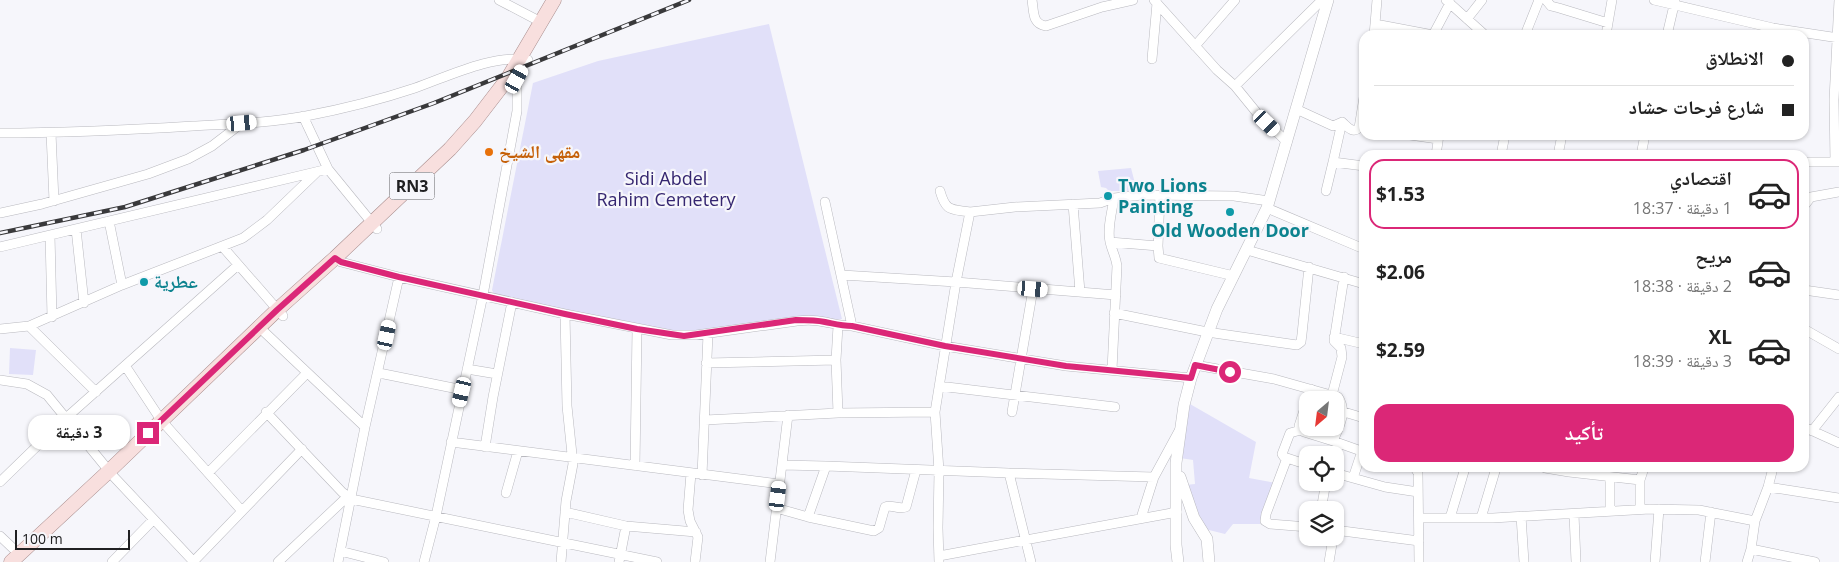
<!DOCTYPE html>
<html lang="ar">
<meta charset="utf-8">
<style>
body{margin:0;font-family:"Open Sans","Noto Naskh Arabic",sans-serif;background:#f2f2f2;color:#222;direction:rtl;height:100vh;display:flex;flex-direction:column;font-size:19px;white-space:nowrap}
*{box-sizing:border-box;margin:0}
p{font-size:16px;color:#767676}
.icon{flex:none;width:28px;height:28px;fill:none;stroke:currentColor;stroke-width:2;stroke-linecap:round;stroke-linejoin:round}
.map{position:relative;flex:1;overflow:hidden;direction:ltr}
.drawer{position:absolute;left:1359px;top:150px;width:450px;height:322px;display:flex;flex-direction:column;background:#fff;border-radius:15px;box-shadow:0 1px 4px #0004;direction:rtl}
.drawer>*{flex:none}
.banner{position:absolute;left:1359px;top:30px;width:450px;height:110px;border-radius:15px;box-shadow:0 1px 4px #0004;direction:rtl;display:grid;align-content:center;height:110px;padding:0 15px;background:#fff}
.needle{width:32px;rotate:208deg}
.buttons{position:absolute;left:1299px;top:391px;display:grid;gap:10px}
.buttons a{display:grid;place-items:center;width:45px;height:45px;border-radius:10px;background:#fff;box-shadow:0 1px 4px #0004;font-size:25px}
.scale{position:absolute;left:15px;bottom:12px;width:115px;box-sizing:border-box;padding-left:5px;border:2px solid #202022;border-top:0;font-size:14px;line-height:18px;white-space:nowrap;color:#202022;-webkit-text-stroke:4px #f6f6fb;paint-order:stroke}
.end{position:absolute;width:22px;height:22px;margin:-11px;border:6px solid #db2777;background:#fff;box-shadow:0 0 0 2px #fff}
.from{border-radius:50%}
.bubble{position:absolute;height:35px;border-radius:15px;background:#fff;box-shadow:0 1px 4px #0004;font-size:16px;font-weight:700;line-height:35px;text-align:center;direction:rtl}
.car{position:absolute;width:15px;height:30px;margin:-15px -8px;border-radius:6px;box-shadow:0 0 4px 1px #0007;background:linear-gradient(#fff 24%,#345 0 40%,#fff 0 76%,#345 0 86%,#fff 0)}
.banner b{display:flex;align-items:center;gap:18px;height:48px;font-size:19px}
.banner b+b{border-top:1px solid #e0e0e0}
.banner i{width:12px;height:12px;background:#222}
ul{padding:9px 0 0;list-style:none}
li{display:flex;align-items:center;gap:15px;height:70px;margin:0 10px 8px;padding:0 5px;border:2px solid transparent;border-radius:15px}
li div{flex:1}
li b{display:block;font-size:19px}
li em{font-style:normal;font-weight:700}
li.on{border-color:#db2777}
li>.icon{width:45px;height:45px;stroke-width:1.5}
.primary-button{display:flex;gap:10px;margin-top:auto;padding:10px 15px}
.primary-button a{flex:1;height:58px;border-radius:15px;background:#db2777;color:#fff;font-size:20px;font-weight:700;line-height:58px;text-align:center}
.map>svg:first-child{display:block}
</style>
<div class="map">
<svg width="1839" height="562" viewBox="0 0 1839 562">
<rect width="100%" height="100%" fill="#f6f6fb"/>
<path fill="#e1e0f9" d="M769,24L842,319L684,336L496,298L492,290L533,83L598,61Z
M1131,168L1137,191H1109L1106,188L1101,187L1098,171Z
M10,348L36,350L33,375L9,374Z
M1190,404L1256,442L1249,478L1276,483L1260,524H1233L1225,534L1197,527L1185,485L1195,484L1193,460L1180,458Z"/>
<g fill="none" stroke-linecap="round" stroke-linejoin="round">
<defs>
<path id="minor" d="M499,0L541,22
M1032,0C1034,12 1032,24 1046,26L1102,7L1133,0
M1154,0L1217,70L1235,86L1257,113L1287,142
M1446,0L1485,35
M1546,0L1551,6L1559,8L1608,23L1612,0
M1654,0L1773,28L1839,38
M1467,19L1482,0
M1375,24L1377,0
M1374,35L1375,24L1433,35
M1433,35L1450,3
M1525,35L1539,0
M1606,35L1608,23
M1667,35L1675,1
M1195,46L1235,0
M1152,59L1157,3
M1235,86L1322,0
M1296,109L1333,126L1342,122C1347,126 1352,134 1359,128L1364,97
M303,116L328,169L377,229
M1342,122L1333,162L1364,166
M0,133C64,133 128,130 193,126C230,124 269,123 306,116C343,109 379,100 415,88C449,76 493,54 528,60
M51,133L54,201
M1410,135L1438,139
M1436,155L1439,135
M1501,155L1505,135
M1558,155L1562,135
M1641,155L1645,135
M1804,162H1839
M1835,162L1834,100L1839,0
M1326,191L1333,162
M1160,195L1158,246L1159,258L1234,276
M825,202L852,326
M1073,204L1080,292
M1804,206L1811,197L1839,192
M1267,208L1364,249
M970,212L1015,207L1100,203L1114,198L1142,195L1234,196L1269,201
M0,213L42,204L148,174L188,159L212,146L242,123
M109,221L122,285
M76,229L84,303
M50,235L52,317
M1110,242L1158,246
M222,246L283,316
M0,247L328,169
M1247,250L1364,284
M335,258L341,262L399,277L565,314L672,335H696L797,321C806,320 816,320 825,322C835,324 842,326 852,326L945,346L1066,366L1191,378
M842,275L956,282L1116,295
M1804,290L1839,295
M1114,313L1207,332L1297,345L1301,342L1302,334L1309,267
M29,326L96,392
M838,326L836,360L838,413
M260,328L365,427
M0,329L29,326L122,285L243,238L267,220L317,172
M1804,329L1839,349
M1334,337L1364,344
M706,363L836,360
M1195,365L1274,379L1338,397C1348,412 1339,427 1333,441L1364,452
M126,367L161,420L242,511
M467,369L497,374
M1112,370L1117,266C1116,257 1112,251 1110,242C1107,228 1112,212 1114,198
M379,373L463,390
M0,380L27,384L47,395L114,477L194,562
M939,386L1115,407
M1311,389L1299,426L1304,432L1333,441
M1332,395L1342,357L1341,348L1334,341L1344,277
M266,412L342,492L351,499L657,562
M1012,412L1033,289
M1344,412L1364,418
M705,420L838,413L935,412
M1804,427L1839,443
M1301,430L1290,433L1282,454L1284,457L1308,465
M1812,431L1839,397
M451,442L779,484
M485,447L493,397L512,302
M1335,455L1339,444
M1287,458L1266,514L1265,521L1270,524L1308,527
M782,465L826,466
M635,466L637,329
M1415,468L1418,473L1419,562
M1545,468L1569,472L1640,480
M1773,468L1768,487L1755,521L1751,549L1815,562
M208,473L307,373
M691,473L688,510L690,521L698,537L695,562
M1009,473L1154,477L1179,431
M1335,473L1385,487L1418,492
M702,475L708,334
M1353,478L1363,448
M0,482L66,418L238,265
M1768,487L1839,498
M506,493L518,451
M776,508L808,517L874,531L879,528L885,507C892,504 899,510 906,507L916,470
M1640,509V480L1644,468
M1321,510L1326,482
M1610,511V477
M565,512L626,526L696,532
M1574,514L1576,562
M1521,516L1524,562
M808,517L826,466L1009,473L1031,562
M1141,518L1154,477
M1419,518H1493L1650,509L1699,510L1755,521
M1450,518L1465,468
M1481,518L1496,468
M1335,530L1419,541
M0,536L19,554
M340,551L384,562
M939,556L1177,512
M112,562L153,520
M193,562L302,449
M278,562L347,497
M338,562L365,427L399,277
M424,562L436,516L483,295L517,111V79L508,78
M561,562L566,501L573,464L567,406L565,314
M619,562L626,526
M770,562L788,415
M939,562L938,528L939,471L935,412L956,282L970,212C951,209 946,212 940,191
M1329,562L1333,538
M1655,562L1659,509
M1705,562L1711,512
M1747,562L1751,549"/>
<path id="tertiary" d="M1180,477L1194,518L1207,539L1209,562
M1178,562L1176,545V463L1184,405L1191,378L1217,309L1267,208L1328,0"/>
<path id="primary" d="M11,562L109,471L277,310L335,258L450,149L475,121L508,78L554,0"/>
</defs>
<use href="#minor" stroke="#b9b9bf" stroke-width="10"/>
<use href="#tertiary" stroke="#b9b9bf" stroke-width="12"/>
<use href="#primary" stroke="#a98e8e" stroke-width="15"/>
<use href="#minor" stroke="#fff" stroke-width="9"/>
<use href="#tertiary" stroke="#fff" stroke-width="11"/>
<use href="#primary" stroke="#f8dfde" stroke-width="14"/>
<defs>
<path id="rail" d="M0,233L125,207L304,150L434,103L689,0"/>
</defs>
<use href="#rail" stroke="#39393b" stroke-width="4.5"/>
<use href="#rail" stroke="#f6f6fb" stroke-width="2.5" stroke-dasharray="8" stroke-linecap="butt"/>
</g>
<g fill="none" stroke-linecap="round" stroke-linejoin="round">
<path stroke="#db2777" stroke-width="6" d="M148,433L277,310L335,258L341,262L399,277L565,314L637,329L684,336L796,320C806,320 816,320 825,322C835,324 842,326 852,326L945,346L1066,366L1191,378L1195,365L1230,372"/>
</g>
<circle fill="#e8710a" stroke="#f6f6fb" stroke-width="2" cx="489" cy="152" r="5"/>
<g fill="#0f9aa8" stroke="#f6f6fb" stroke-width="2">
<circle cx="1108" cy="196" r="5"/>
<circle cx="1230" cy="212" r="5"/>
<circle cx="144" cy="282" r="5"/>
</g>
<g text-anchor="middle" stroke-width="4.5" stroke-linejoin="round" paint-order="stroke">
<rect fill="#f6f6fb" stroke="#606063" stroke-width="1" x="389.5" y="172.5" width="45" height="27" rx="4"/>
<g font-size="16" font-weight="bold" fill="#202022">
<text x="412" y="192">RN3</text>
</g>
<g font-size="18" font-weight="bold" fill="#c56008" stroke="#f6f6fb" text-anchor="start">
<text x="499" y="158">مقهى الشيخ</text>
</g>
<g font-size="18" fill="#352670" stroke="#f6f6fb">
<text x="666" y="185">Sidi Abdel<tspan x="666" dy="21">Rahim Cemetery</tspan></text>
</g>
<g font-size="18" font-weight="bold" fill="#0d838f" stroke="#f6f6fb" text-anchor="start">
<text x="1118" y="192">Two Lions<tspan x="1118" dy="21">Painting</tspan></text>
<text x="1230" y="237" text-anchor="middle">Old Wooden Door</text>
<text x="154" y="288">عطرية</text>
</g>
</g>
</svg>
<div class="buttons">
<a><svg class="needle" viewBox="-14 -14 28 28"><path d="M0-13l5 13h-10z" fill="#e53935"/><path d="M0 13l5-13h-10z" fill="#767676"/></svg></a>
<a><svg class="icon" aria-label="locate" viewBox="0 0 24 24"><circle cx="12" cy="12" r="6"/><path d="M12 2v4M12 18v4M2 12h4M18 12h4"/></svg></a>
<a><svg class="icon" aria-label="layers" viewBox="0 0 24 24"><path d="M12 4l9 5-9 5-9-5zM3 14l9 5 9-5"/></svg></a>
</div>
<div class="scale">100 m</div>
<i class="end from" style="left:1230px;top:372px"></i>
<i class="end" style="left:148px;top:433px"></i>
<div class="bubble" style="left:28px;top:415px;width:102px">3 دقيقة</div>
<i class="car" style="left:517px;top:79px;rotate:29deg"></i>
<i class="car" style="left:242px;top:123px;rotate:85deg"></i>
<i class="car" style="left:1267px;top:123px;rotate:134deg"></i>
<i class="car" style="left:1033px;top:289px;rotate:95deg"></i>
<i class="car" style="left:387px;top:335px;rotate:12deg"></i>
<i class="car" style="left:462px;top:392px;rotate:193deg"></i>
<i class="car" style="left:778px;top:496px;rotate:7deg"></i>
<div class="banner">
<b><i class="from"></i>الانطلاق</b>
<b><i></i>شارع فرحات حشاد</b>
</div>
<section class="drawer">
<ul>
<li class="on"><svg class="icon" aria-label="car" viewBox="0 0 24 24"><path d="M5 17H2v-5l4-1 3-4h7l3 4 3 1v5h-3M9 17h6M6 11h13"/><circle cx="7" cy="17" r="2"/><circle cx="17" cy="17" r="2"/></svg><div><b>اقتصادي</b><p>1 دقيقة · 18:37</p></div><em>$1.53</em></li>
<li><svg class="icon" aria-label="car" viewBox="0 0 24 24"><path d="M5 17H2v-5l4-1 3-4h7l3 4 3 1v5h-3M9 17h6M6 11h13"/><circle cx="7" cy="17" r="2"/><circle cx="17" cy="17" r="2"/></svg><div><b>مريح</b><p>2 دقيقة · 18:38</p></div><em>$2.06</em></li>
<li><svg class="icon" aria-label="car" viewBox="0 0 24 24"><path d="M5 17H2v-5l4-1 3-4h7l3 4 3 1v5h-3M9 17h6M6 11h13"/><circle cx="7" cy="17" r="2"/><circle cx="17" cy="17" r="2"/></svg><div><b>XL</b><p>3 دقيقة · 18:39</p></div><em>$2.59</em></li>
</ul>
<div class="primary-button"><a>تأكيد</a></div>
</section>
</div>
